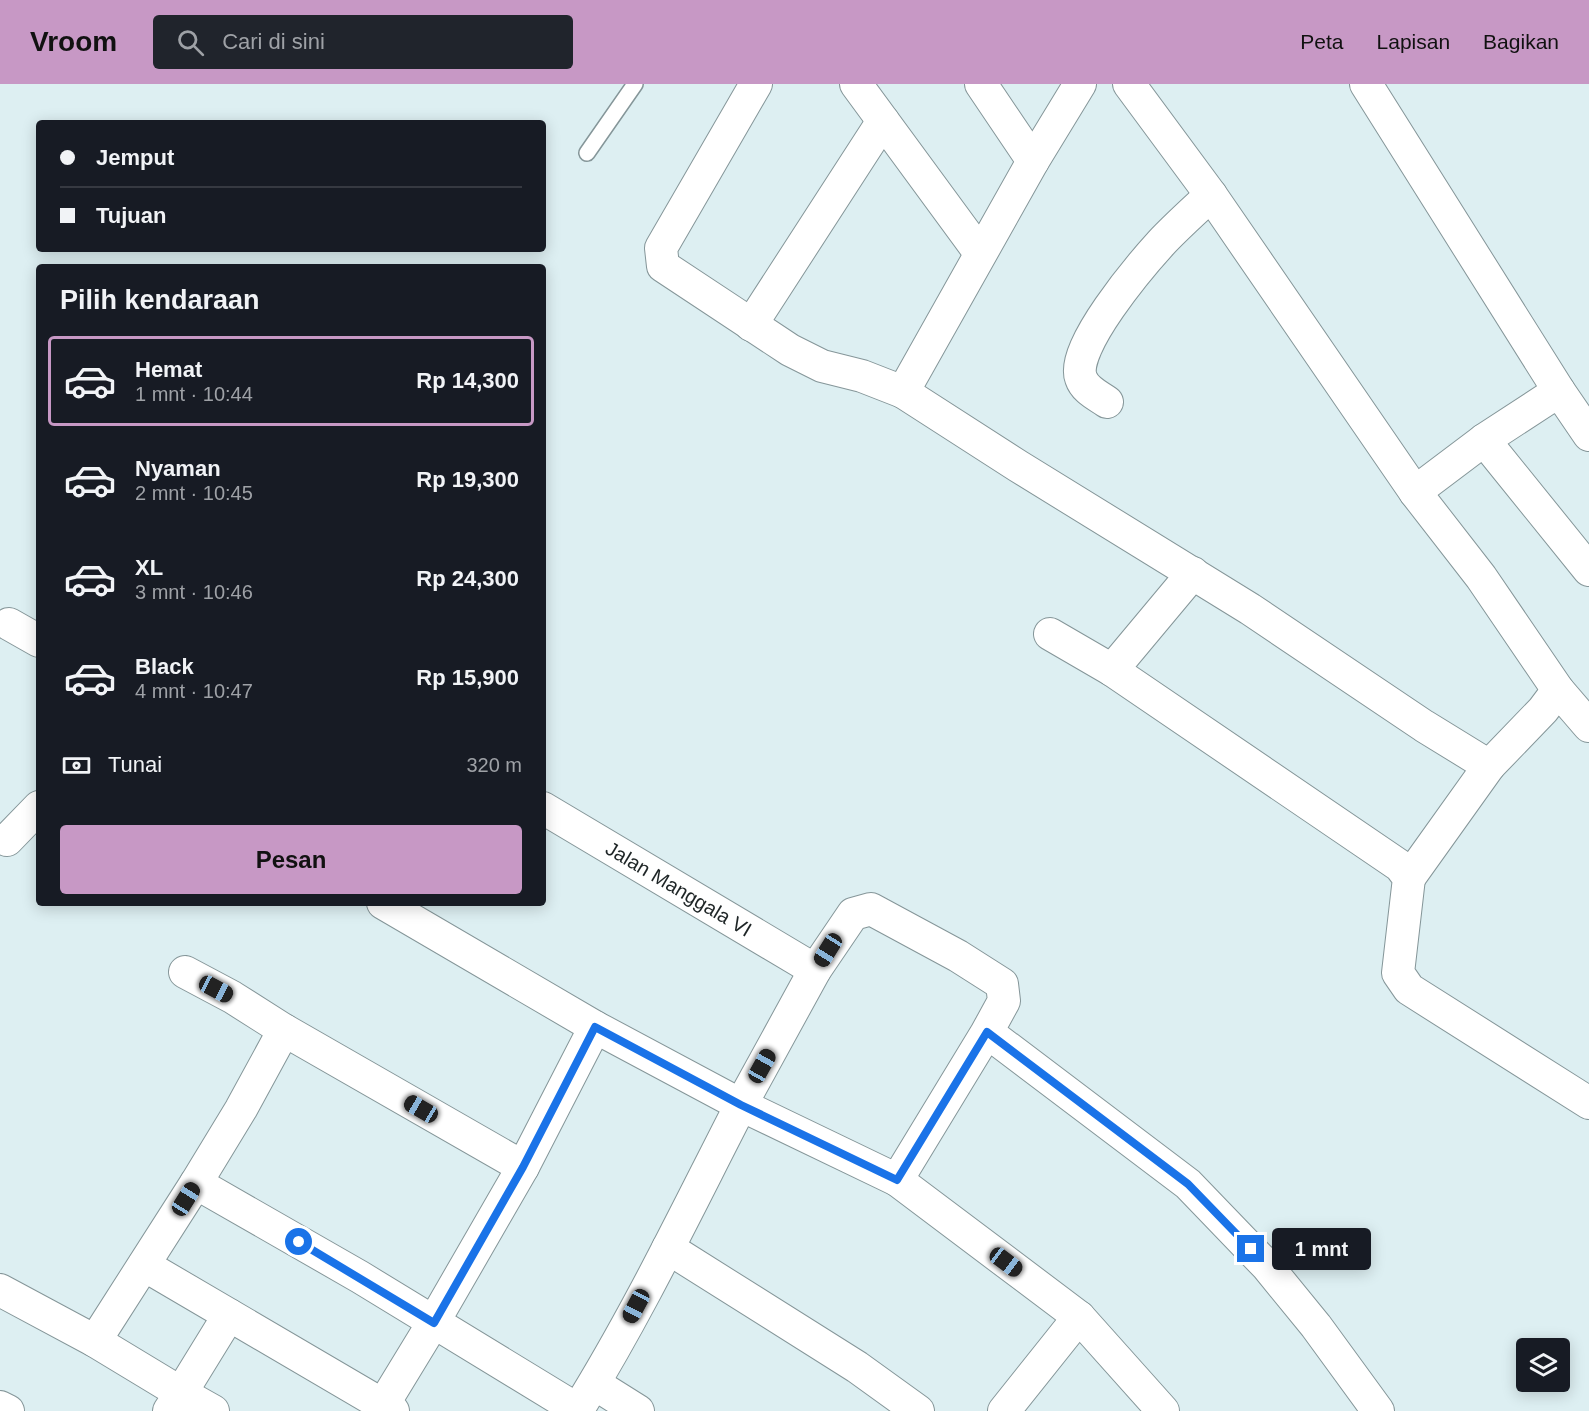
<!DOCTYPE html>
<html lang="id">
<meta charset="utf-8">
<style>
body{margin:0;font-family:Helvetica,sans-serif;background:#20242c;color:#f1f3f6;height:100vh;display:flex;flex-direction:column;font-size:22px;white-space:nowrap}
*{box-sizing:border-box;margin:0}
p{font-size:20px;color:#9ea1a6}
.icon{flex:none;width:33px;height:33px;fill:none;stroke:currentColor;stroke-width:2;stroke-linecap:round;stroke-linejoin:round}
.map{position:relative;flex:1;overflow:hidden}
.side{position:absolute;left:36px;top:180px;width:510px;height:642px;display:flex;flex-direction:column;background:#171b24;border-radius:6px;box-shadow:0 3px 15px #0003}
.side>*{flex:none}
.top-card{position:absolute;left:36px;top:36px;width:510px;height:132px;border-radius:6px;box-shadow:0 3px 15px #0003;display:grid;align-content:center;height:132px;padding:0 24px;background:#171b24}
.fabs{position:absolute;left:1516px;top:1254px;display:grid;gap:12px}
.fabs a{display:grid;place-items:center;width:54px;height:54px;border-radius:6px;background:#171b24;box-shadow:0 3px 15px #0003;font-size:30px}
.end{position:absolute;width:27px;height:27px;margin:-14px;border:8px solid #1a73e8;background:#fff;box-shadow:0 0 0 3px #fff}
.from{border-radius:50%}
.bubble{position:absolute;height:42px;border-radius:6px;background:#171b24;box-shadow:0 3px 15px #0003;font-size:20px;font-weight:700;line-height:42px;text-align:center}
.car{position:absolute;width:18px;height:36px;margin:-18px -9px;border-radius:8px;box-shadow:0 0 4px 2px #0007;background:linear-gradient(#222 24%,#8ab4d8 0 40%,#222 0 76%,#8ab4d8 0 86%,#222 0)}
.top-card b{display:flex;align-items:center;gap:21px;height:57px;font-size:22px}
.top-card b+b{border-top:2px solid #363941}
.top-card i{width:15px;height:15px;background:#f1f3f6}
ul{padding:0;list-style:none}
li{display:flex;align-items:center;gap:18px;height:90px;margin:0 12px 9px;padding:0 12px;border:3px solid transparent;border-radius:6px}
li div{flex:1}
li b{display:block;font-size:22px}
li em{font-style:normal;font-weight:700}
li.active{border-color:#c798c5}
li>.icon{width:54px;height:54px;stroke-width:1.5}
h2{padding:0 24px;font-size:27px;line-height:72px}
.pay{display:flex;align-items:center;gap:15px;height:66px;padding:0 24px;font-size:22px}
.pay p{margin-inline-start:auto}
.button{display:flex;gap:12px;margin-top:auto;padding:12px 24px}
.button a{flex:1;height:69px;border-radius:6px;background:#c798c5;color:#111;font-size:24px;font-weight:700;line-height:69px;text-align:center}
header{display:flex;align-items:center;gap:36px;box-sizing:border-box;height:84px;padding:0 30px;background:#c798c5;color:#111}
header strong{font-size:28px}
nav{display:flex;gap:33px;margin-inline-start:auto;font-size:21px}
.search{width:420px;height:54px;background:#20242c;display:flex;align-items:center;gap:15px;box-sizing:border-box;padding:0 21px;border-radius:6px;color:#9ea1a6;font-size:22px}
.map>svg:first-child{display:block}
</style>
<header>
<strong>Vroom</strong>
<div class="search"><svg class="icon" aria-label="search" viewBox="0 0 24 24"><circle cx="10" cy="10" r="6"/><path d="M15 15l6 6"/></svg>Cari di sini</div>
<nav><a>Peta</a><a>Lapisan</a><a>Bagikan</a></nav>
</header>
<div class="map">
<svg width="1589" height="1327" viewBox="0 0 1589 1327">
<rect width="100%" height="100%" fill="#ddeff2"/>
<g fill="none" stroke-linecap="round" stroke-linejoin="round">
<defs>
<path id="service" d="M587,69L635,0"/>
<g id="minor">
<path d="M756,0L661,164L663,182L790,266L822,282L862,292L903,308L1033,77L1080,0"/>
<path d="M856,0L980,169"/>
<path d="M981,0L1033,77"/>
<path d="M1129,0L1211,111L1415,408L1481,493L1558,606L1589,642"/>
<path d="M1366,0L1559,307"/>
<path d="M751,241L883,37"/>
<path d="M903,308L1018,382L1250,525L1424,642L1489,682L1543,626L1558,606"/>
<path d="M1107,318C1097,311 1085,306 1081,294C1070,264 1141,181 1161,159C1177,142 1194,127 1211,111"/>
<path d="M1484,356L1589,486"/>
<path d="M1415,408L1484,356L1559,307L1589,351"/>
<path d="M9,540L39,557"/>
<path d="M1050,550L1112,586L1400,782L1409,794L1398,889L1409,905L1589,1019"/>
<path d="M1112,586L1193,489"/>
<path id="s1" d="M543,724L815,886"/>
<path d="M7,756L39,723"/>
<path d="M1409,794L1489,682"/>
<path d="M383,819L595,943"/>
<path d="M185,888L232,913L284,946"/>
<path d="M987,948L1004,917L1002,900L958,872L871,825L853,830L815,886L741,1021L897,1096L987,948L1188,1100L1267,1182L1316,1242L1378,1327"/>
<path d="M897,1096L1079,1233L1163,1327"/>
<path d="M196,1099L360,1193L578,1326"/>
<path d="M668,1164L857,1283L918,1327"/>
<path d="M144,1181L393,1327"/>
<path d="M0,1206L95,1257L181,1309L229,1231"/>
<path d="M95,1257L196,1099L241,1025L284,946L523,1083L595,943L741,1021C688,1124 638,1229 577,1327"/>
<path d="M595,1300L638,1327"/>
<path d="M383,1321L433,1239L523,1083"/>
<path d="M0,1323L8,1327"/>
<path d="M169,1327L181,1309L213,1327"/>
<path d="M1004,1327L1079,1233"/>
</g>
</defs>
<use href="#service" stroke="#859699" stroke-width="18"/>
<use href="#minor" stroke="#859699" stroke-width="34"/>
<use href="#service" stroke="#fff" stroke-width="15"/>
<use href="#minor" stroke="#fff" stroke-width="32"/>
</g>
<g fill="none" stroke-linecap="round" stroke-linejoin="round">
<path stroke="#1a73e8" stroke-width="8" d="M299,1158L434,1239L523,1083L595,943L741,1021L897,1096L987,948L1188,1100L1251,1165"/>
</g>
<g text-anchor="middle" stroke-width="4.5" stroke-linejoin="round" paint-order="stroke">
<g font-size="20" fill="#1e2526" stroke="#fff">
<text dy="7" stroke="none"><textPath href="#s1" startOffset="158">Jalan Manggala VI</textPath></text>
</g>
</g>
</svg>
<div class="fabs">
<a><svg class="icon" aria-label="layers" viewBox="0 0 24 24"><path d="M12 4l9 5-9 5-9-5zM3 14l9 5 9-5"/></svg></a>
</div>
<i class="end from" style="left:299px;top:1158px"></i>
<i class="end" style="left:1251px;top:1165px"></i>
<div class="bubble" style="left:1272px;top:1144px;width:99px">1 mnt</div>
<i class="car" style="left:828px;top:866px;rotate:212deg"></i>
<i class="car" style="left:216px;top:905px;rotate:118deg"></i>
<i class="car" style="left:762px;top:982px;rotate:29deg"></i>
<i class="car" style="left:421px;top:1025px;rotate:300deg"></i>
<i class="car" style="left:186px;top:1115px;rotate:32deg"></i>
<i class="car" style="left:1006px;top:1178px;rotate:127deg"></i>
<i class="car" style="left:636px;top:1222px;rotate:208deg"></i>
<div class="top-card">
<b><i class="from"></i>Jemput</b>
<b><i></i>Tujuan</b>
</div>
<section class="side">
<h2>Pilih kendaraan</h2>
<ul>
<li class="active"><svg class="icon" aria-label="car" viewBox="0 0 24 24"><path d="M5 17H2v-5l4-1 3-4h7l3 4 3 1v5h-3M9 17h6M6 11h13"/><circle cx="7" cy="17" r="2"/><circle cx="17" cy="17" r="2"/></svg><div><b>Hemat</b><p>1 mnt · 10:44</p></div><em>Rp 14,300</em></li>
<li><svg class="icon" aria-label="car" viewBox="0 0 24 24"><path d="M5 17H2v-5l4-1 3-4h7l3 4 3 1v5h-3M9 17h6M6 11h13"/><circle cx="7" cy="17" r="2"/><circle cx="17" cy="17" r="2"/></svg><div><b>Nyaman</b><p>2 mnt · 10:45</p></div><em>Rp 19,300</em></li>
<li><svg class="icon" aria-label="car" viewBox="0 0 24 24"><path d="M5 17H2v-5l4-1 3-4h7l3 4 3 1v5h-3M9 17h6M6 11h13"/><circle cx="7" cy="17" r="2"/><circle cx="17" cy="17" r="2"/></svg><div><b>XL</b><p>3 mnt · 10:46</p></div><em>Rp 24,300</em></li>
<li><svg class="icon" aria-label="car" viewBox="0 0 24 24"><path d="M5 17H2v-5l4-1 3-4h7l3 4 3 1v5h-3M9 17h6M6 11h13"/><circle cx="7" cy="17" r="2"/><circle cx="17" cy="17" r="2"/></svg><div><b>Black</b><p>4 mnt · 10:47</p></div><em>Rp 15,900</em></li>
</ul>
<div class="pay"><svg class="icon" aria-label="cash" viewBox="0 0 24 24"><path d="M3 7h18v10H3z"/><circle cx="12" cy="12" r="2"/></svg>Tunai<p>320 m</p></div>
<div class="button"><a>Pesan</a></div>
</section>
</div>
